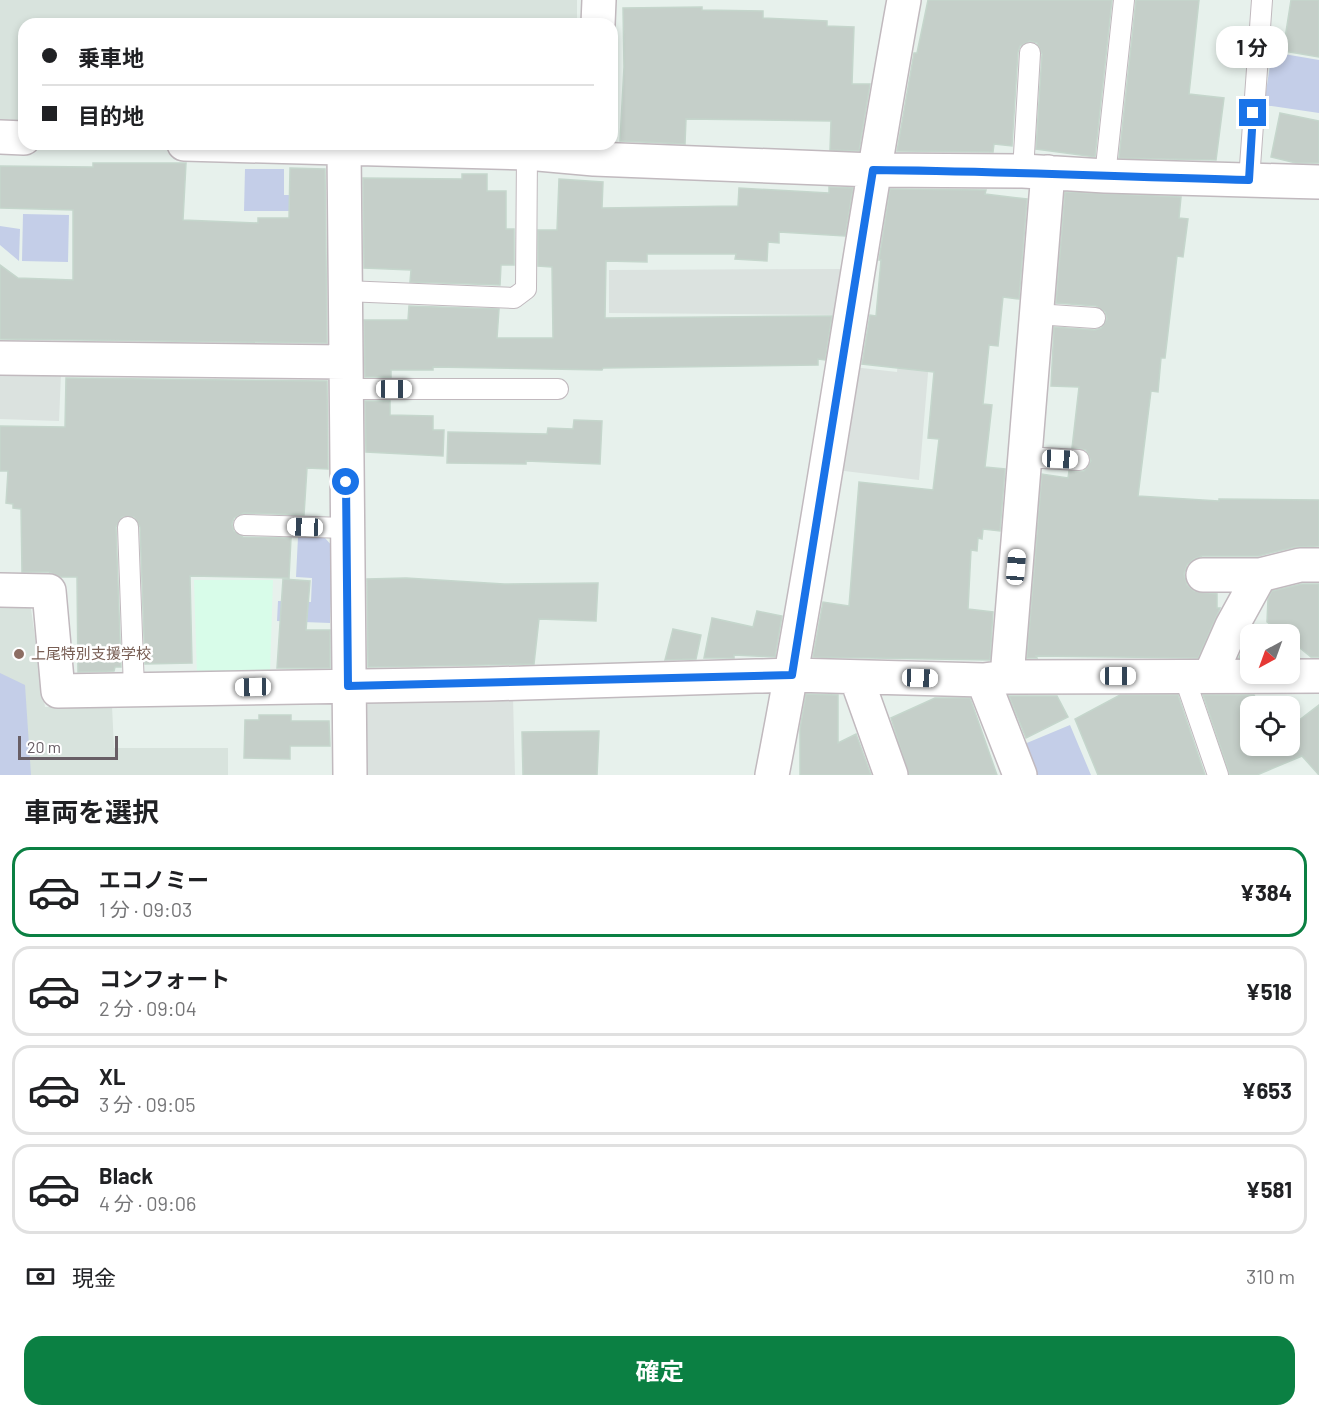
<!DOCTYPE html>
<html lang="ja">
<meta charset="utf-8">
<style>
body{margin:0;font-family:Barlow,"Noto Sans JP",sans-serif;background:#f6f6f6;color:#202124;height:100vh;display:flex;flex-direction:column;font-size:22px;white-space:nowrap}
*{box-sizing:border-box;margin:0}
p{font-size:20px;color:#757577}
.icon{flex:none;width:33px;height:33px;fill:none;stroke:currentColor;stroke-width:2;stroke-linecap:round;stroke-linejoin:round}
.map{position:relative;height:775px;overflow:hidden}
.side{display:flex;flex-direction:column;background:#fff;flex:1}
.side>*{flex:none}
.guide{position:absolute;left:18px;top:18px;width:600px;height:132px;border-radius:18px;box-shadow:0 3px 9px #0003;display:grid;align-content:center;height:132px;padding:0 24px;background:#fff}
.needle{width:39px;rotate:221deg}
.tools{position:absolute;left:1240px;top:624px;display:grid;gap:12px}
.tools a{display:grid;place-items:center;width:60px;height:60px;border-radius:12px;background:#fff;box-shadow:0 3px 9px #0003;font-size:30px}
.scale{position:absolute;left:18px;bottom:15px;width:100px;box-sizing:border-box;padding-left:6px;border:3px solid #685e65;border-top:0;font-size:16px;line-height:21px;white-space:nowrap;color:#685e65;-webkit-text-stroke:4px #fff;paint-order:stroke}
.end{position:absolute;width:27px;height:27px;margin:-14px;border:8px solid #1a73e8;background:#fff;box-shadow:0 0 0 3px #fff}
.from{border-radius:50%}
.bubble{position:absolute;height:42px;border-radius:18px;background:#fff;box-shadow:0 3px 9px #0003;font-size:20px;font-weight:700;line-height:42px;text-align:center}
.car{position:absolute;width:18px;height:36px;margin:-18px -9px;border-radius:8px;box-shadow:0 0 4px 2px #0007;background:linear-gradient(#fff 24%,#345 0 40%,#fff 0 76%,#345 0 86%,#fff 0)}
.guide b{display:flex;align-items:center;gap:21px;height:57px;font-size:22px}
.guide b+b{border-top:2px solid #e0e0e0}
.guide i{width:15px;height:15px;background:#202124}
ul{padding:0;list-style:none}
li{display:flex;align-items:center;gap:18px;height:90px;margin:0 12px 9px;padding:0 12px;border:3px solid #e0e0e0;border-radius:18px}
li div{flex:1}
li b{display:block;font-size:22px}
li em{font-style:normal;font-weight:700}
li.on{border-color:#0b8043}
li>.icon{width:54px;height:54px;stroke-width:1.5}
h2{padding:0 24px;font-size:27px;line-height:72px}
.pay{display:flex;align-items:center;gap:15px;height:66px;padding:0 24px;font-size:22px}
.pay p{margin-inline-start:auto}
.cta{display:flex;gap:12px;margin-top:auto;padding:12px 24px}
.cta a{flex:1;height:69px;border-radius:18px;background:#0b8043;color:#fff;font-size:24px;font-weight:700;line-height:69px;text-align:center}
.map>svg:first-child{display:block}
</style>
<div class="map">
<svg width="1319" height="775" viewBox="0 0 1319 775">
<rect width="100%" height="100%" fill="#e7f1ec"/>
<path fill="#dbe2df" d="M847,269L839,315L609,313V270Z
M902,310L933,314L919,480L836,470L853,367L897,372Z
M0,372L61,374L59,421L0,419Z
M513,697L515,775H361L360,699Z"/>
<path fill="#d8e3dd" d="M0,0H577V24H24V126H0Z
M0,602H30L45,707L112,706L114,748H228V775H0Z"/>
<path fill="#c4cee8" d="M1272,52L1319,60V113L1264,105Z
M245,169H284V195H298V211H244Z
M23,214L69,215L68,262L22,261Z
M0,226L20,229L19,261L0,245Z
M298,537L325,538L333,547L330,623L277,621L278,601L311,602L312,578L296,577Z
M0,673L25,685L31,775H0Z
M1070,725L1091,775H1035L1022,745Z"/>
<path fill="#d8fce9" d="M194,580H273L270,673L197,677Z"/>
<path fill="#c5cfc9" stroke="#c5d6cc" stroke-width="1.5" d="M928,0H1112L1095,157L1036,149L1042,54L1037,43L1030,41L1020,46L1018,52L1012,146L994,144L993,152L897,151L914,53H917Z
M1136,0H1199L1189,94L1224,98L1216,160L1119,158Z
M1291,0H1319V57L1283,51Z
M702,7V10L763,11V18L827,21V26L854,27L852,84H870L859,151L830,150L831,121L686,119L685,144L620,141L624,67L623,8Z
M1280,113L1319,121V163H1296L1271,157Z
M93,163H186L183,220L258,223V218H289L290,168L325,169L327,343L0,339V265L18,278L73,280V210L0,208V166L93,167Z
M462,174H487V191H506V229H514V265H501L500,285L410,282L411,270L364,268L363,178L462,179Z
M559,179L603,182L602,208L738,206L739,188L829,193V187L853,188L845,236L779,232V243L768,242L767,261L735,259L736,254H647V262L606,261L605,318L832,316L825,360L818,359V365L603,368L602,370L433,367V370H391V377H365L364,320H408L409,306L499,309L497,338H553L552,267L538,266V230H557Z
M890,189L986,190L985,194L1027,199L1019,299L1003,297L998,346L989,345L983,404L992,405L985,467L1005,469L1000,531L983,529L982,539L978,538L977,551L971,550L968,609L993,612L990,660L813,657L823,602L849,606L859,482L933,490L939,439L928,438L934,372L862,364L870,315L876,316L881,260H879Z
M1065,192L1181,197L1179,218L1188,219L1183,257L1177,256L1165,358H1161L1158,392L1151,391L1138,496L1219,501V499L1319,500V546L1295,547L1258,556H1202L1194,559L1187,565L1184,574L1187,585L1194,591L1217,594V608H1220L1198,658L1036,656L1037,658H1027L1042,474L1068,478L1069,471H1084L1091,461L1086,450L1072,448L1079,387L1051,386L1054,327L1095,330L1101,328L1107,319L1105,312L1096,306L1056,303Z
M66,378L327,381L328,469L307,468L304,515L244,513L234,518L232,524L234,531L243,537L291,538L289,578L190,576L192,663L145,664L140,527L134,517H122L116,527L121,667H115L114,671L78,672L77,577H61L49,572H22L21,509L13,508V504L6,503L8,471H0V426L65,427Z
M365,401H390V415L433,416V430H444L443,456L366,452Z
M574,420L602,421L600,464L526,461V464L447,463L448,432L547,434L548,428L573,429Z
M406,578L504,584L598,583L596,621L539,619L534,664L368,667L367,579Z
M283,579L310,581L306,630H330V668H277Z
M1302,584H1319V657H1311L1290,640V634H1283L1267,622L1268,599L1272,591Z
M757,611L782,616L775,657L734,655V658H704L712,618L753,627Z
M673,629L701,635L696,659L665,660Z
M1251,630V657L1239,658L1249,634Z
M806,694L838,695V743L856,734L871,775H800V729Z
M1120,695H1178L1205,775H1098L1075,719Z
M1203,695H1254L1260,706H1251V746H1290V727L1319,705V775L1302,756L1257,775H1230Z
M1009,696H1057L1068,717L1026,738Z
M935,698H970L997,775H909L891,718Z
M259,715H291V721H329L330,746H290V759L244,758L245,720H259Z
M599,731L597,775H523L522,732Z"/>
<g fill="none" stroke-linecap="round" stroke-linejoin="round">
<defs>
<path id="lane" d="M1023,171L1030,53
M1105,176L1124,0
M1249,180L1262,0
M345,291L514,298L526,289L527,153
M1036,314L1095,318
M346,389H558
M1024,457L1079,460
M244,525L346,528
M128,527L134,689
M1184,676L1218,775"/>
<path id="street" d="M598,24L599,0
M0,137L24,138
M184,144L527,153L594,159L873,170L1023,171L1105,176L1319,182
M344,150L350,775
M0,358L346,362
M1203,575H1260
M0,590L49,591L58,691L488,684L792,675L983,680L1007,677L1319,676
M1210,676L1232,626L1260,575L1300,565H1319
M856,677L891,775
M1007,677L1048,172
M983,680L1020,775
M772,775C822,518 857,258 904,0"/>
</defs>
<use href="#lane" stroke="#c1b9be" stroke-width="22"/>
<use href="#street" stroke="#c1b9be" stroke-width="36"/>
<use href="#lane" stroke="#fff" stroke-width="20"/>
<use href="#street" stroke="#fff" stroke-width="33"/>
</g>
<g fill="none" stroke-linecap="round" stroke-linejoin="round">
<path stroke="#1a73e8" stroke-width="8" d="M346,482L348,686L792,675L873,170C998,171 1123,177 1249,180L1253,113"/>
</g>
<circle fill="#8d6e63" stroke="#fff" stroke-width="2" cx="19" cy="654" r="6"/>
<g text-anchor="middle" stroke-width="5" stroke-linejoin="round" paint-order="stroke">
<g font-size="15" fill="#785e54" stroke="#fff" text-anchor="start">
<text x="31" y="659">上尾特別支援学校</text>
</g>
</g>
</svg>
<div class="tools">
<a><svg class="needle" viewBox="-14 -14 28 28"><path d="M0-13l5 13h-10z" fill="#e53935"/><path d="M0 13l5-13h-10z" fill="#757577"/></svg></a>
<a><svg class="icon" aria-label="locate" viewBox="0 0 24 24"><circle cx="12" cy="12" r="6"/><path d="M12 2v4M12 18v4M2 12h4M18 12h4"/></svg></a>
</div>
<div class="scale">20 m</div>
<i class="end from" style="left:346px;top:482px"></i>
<i class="end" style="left:1253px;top:113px"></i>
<div class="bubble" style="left:1216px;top:26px;width:72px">1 分</div>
<i class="car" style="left:394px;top:389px;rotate:90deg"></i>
<i class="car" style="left:1060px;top:459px;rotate:93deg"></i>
<i class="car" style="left:305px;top:527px;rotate:272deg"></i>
<i class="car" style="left:1016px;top:567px;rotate:5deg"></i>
<i class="car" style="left:1118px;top:676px;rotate:90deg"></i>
<i class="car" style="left:920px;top:678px;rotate:92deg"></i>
<i class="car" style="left:253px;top:687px;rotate:269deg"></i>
<div class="guide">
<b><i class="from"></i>乗車地</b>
<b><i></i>目的地</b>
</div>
</div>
<section class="side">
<h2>車両を選択</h2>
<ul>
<li class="on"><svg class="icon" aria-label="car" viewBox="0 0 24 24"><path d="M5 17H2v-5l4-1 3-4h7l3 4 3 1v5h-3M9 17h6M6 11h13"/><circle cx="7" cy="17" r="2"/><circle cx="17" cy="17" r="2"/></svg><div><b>エコノミー</b><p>1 分 · 09:03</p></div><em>¥384</em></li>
<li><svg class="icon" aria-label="car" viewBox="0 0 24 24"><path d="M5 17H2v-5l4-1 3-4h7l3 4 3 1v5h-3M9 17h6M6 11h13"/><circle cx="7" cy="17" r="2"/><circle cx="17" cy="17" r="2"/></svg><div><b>コンフォート</b><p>2 分 · 09:04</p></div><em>¥518</em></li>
<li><svg class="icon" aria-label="car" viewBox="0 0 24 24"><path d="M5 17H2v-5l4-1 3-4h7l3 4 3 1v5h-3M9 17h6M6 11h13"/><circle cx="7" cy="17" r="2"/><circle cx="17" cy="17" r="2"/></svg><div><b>XL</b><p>3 分 · 09:05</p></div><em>¥653</em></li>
<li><svg class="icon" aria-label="car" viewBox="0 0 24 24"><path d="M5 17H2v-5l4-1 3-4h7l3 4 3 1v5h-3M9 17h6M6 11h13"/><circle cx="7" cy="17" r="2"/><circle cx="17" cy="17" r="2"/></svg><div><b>Black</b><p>4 分 · 09:06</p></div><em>¥581</em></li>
</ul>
<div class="pay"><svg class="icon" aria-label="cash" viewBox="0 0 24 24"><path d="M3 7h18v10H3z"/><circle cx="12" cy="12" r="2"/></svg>現金<p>310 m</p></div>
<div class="cta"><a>確定</a></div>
</section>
